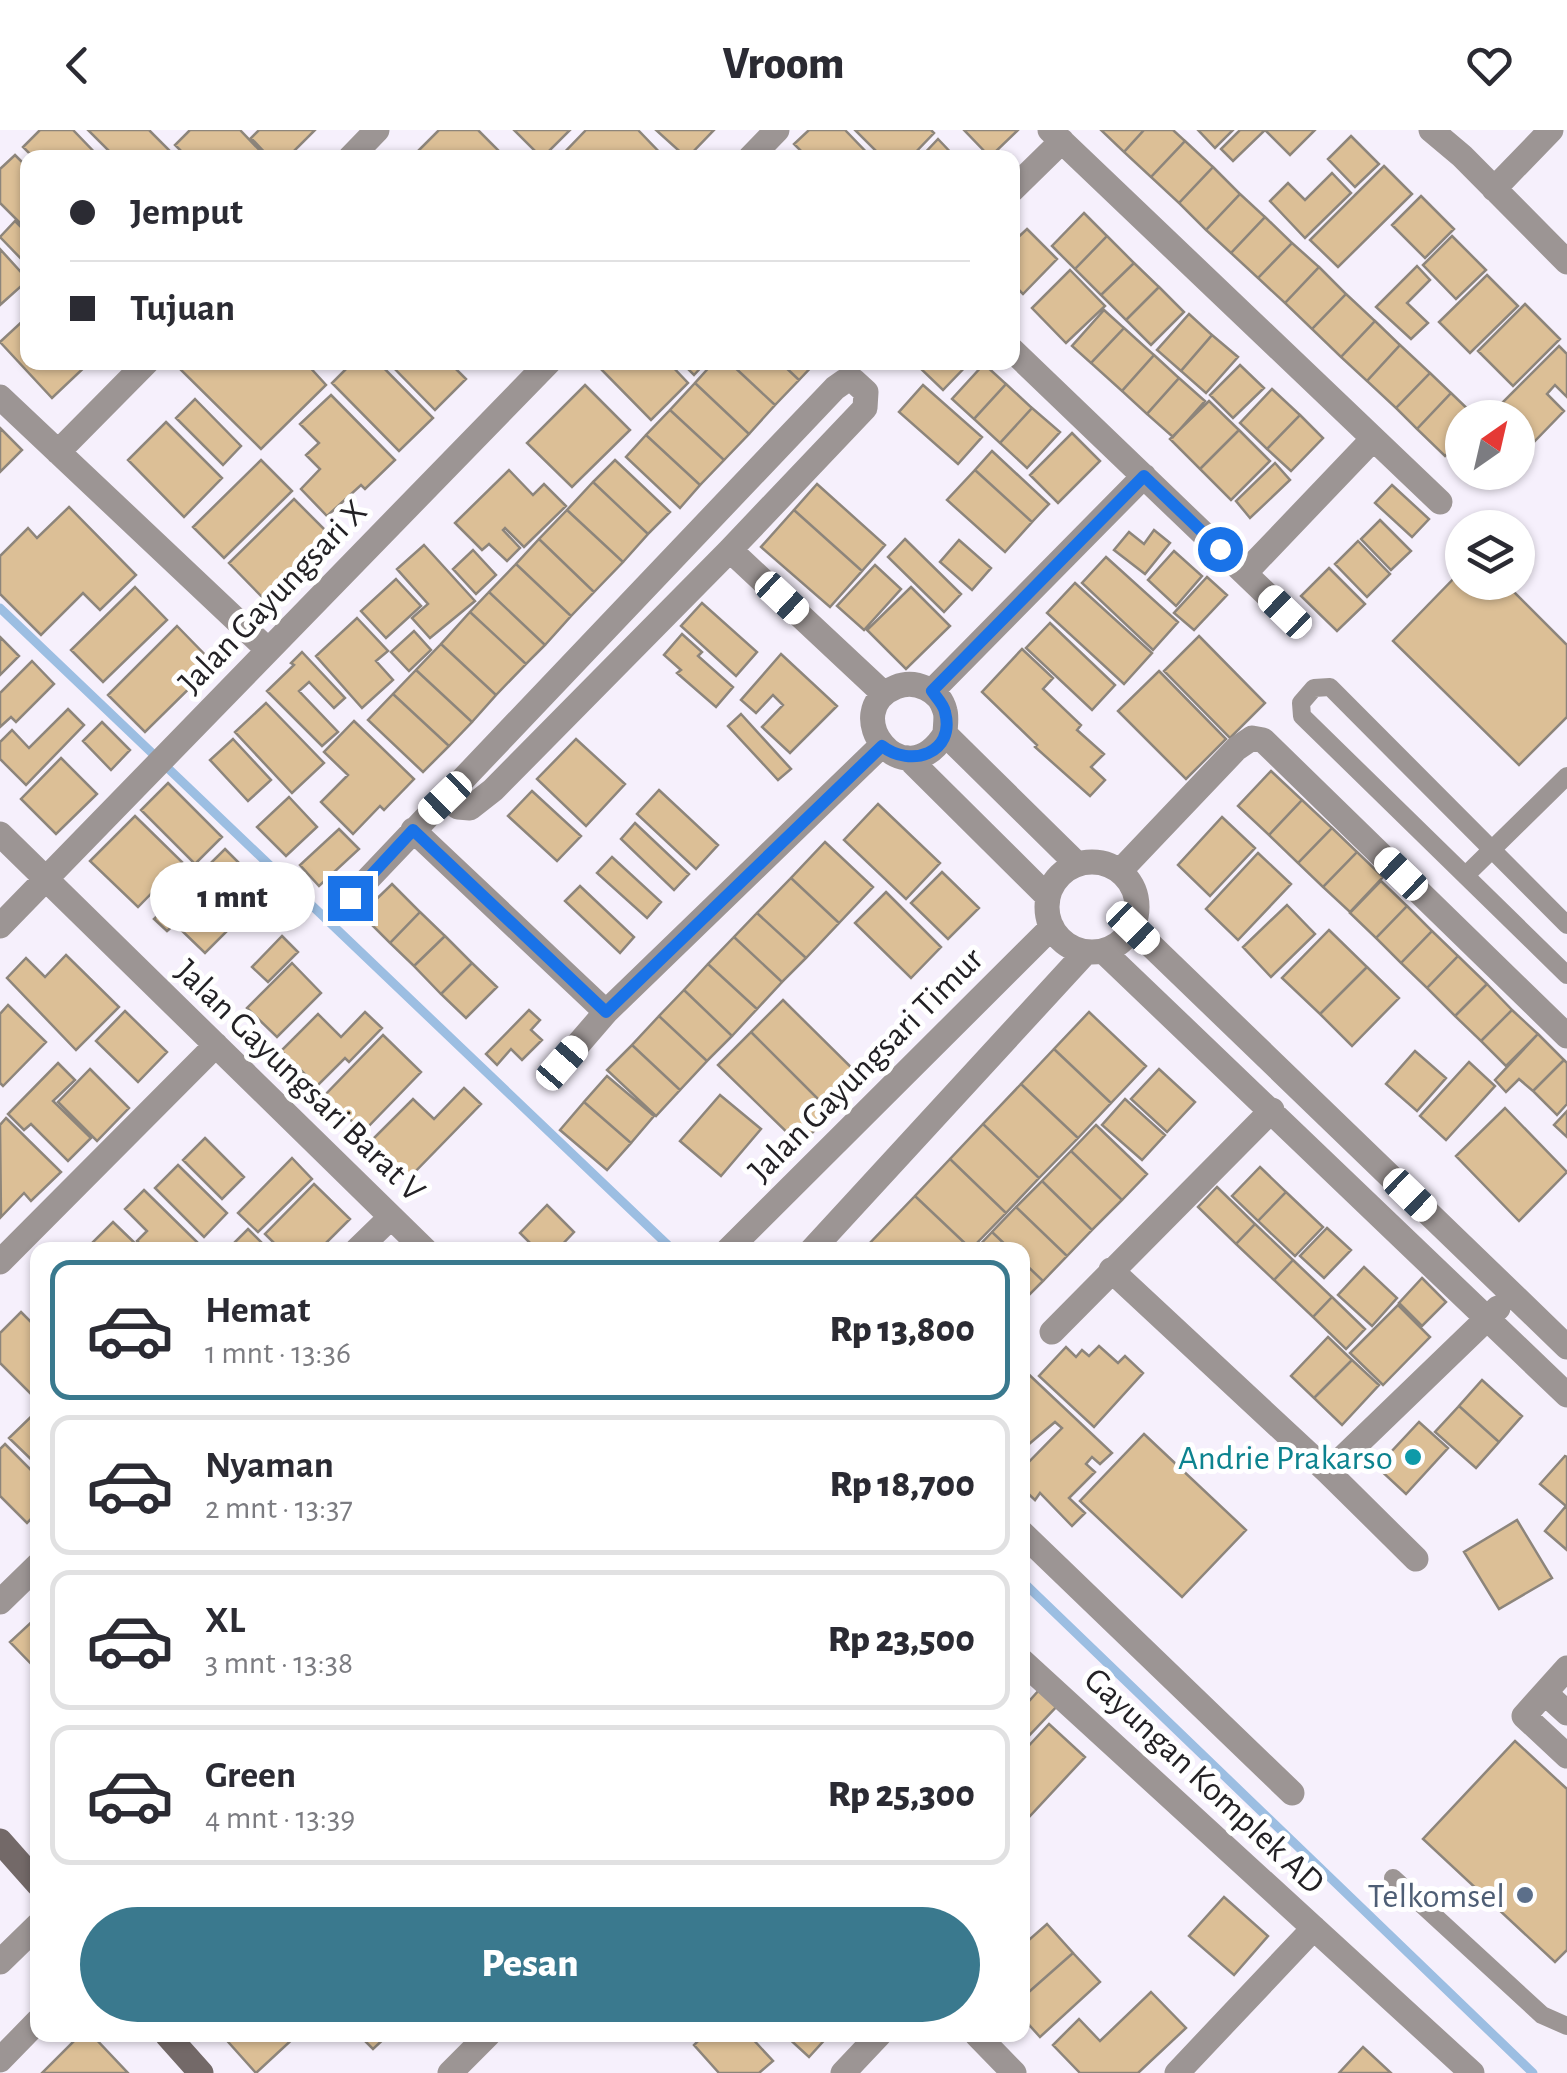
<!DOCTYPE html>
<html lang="id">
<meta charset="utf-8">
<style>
body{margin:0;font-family:"Alegreya Sans",sans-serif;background:#f2f2f3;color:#2b2b33;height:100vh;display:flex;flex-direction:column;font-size:38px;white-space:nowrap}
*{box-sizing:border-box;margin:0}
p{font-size:32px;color:#7c7c81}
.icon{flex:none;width:55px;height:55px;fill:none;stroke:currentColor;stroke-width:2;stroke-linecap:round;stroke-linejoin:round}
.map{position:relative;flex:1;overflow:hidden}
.sheet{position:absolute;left:30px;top:1112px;width:1000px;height:800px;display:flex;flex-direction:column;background:#fff;border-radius:20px;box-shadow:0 2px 8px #0004}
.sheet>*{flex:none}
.top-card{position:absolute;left:20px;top:20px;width:1000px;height:220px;border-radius:20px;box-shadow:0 2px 8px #0004;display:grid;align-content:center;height:220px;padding:0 50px;background:#fff}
.needle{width:65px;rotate:34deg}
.controls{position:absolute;left:1445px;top:270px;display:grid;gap:20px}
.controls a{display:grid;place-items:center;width:90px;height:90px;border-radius:50%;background:#fff;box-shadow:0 2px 8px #0004;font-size:50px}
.end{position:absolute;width:45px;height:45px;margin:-22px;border:12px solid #1a73e8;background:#fff;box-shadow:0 0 0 5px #fff}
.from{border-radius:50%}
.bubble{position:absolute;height:70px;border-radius:35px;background:#fff;box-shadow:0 2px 8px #0004;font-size:32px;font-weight:800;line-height:70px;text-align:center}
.car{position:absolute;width:30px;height:60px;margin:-30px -15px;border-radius:12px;box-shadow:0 0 8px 2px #0007;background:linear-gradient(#fff 24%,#345 0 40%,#fff 0 76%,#345 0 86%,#fff 0)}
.top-card b{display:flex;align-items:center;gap:35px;height:95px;font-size:38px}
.top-card b+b{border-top:2px solid #e1e1e2}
.top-card i{width:25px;height:25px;background:#2b2b33}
ul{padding:18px 0 0;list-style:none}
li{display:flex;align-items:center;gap:30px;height:140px;margin:0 20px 15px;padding:0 30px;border:5px solid #e1e1e2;border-radius:20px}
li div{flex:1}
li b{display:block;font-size:38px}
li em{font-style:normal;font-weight:800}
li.on{border-color:#3a798e}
li>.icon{width:90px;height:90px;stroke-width:1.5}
.cta{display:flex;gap:20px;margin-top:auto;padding:20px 50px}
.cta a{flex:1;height:115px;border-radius:60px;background:#3a798e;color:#fff;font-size:40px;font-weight:800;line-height:115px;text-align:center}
header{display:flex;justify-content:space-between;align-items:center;height:130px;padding:0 50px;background:#fff;font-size:45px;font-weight:800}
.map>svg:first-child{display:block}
</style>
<header><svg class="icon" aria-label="back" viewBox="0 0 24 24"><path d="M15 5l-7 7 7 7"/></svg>Vroom<svg class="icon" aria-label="heart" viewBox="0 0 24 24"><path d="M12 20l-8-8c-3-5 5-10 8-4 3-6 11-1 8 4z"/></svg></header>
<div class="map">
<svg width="1567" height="1943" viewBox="0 0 1567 1943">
<rect width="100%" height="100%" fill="#f6f0fc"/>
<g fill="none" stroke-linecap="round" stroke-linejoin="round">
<path stroke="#9cbee2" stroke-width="9" d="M0,478L673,1120
M1022,1451L1533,1943"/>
</g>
<path fill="#dcbf96" stroke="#8d857b" stroke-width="2.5" d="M40,0H73L100,28H34L23,17Z
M88,0H149L172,23L168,28H116Z
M190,0H240L267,28H188L175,15Z
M259,0H315L287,28H270L251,8Z
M439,0H478L502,24L499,28H411Z
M514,0H570L542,28Z
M586,0H638L665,28H559Z
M656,0H714L687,28Z
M809,0H845L872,28H808L794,14Z
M855,0H931L934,3L910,28H883Z
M964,0H1018L990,27Z
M1101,0H1144L1124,22Z
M1144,0H1173L1185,11L1151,47L1124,22Z
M1198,0H1233L1215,18Z
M1240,0H1265L1233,31L1221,19Z
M1265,0H1315L1290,25Z
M1351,6L1379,34L1355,57L1328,29Z
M938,9L956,28H920Z
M1185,11L1213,37L1179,73L1151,47Z
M15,25L28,38V101L0,73V39Z
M1384,36L1412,64L1338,137L1310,110Z
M1213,37L1240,64L1206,100L1179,73Z
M1332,43L1351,63L1305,108L1270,71L1288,53L1305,70Z
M1240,64L1265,87L1231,123L1206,100Z
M1421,66L1454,99L1425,128L1392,95Z
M1084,83L1107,106L1075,139L1052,116Z
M1265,87L1292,113L1258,148L1231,123Z
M15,91L28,104V136L0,107Z
M1027,99L1057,129L1023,164L1012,153V113Z
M1107,106L1134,133L1101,165L1075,139Z
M1452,106L1486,140L1456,169L1423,135Z
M1292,113L1319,137L1285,173L1258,148Z
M0,119L28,150L0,175Z
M1134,133L1159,157L1126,190L1101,165Z
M1417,136L1430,150L1407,173L1428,193L1411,209L1376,177Z
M1319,137L1346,164L1312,199L1285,173Z
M1070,140L1105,176L1066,213L1032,178Z
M1487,145L1518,176L1470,223L1439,192Z
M1159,157L1184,182L1151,215L1126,190Z
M1346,164L1375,191L1341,227L1312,199Z
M1525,174L1560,209L1513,256L1478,221Z
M1104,180L1124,198L1091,233L1072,216Z
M1189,184L1212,205L1181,241L1157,220Z
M28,186V232H90L52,268L0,212Z
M1375,191L1400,215L1367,251L1341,227Z
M1124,198L1154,225L1122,261L1091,233Z
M1212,205L1238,227L1206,263L1181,241Z
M1400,215L1430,243L1396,278L1367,251Z
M1559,216L1567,224V267L1555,255L1547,264L1564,281L1532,314L1518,300V288H1499L1493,282Z
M1154,225L1179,248L1147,284L1122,261Z
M185,232H305L326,255L261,319L179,238Z
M353,232H378L433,288L399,321L332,253Z
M388,232H449L466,249L435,280Z
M594,232H668L688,253L651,290Z
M681,232H706L694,245Z
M714,232H729L775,275L749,304L695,253Z
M729,232H780L799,250L775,275Z
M780,232H816L799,250Z
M925,232H970L943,260L920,238Z
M984,234L1006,254L974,289L952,269Z
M1240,235L1264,258L1233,288L1210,265Z
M1430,243L1451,263L1417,299L1396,278Z
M1179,248L1205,271L1173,307L1147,284Z
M695,253L749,304L724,330L670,280Z
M1006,254L1032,278L1000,313L974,289Z
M585,255L630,300L572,357L527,313Z
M923,255L982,307L958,334L899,282Z
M1272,259L1300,285L1267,319L1240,293Z
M1451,263L1477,288H1462V308L1445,326L1417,299Z
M331,265L395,330L365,359L361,355L327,386L301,359L320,339L306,325L319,313L300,294Z
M195,269L241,316L223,335L176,288Z
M1209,271L1239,300L1200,339L1170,309Z
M1032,278L1060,302L1027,338L1000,313Z
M670,280L724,330L700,355L646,305Z
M1300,285L1323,308L1291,341L1267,319Z
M166,292L222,348L184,387L128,330Z
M0,298L22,320L0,342Z
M1239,300L1270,331L1231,370L1200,339Z
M1072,303L1100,331L1058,373L1030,345Z
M646,305L700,355L680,378L626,327Z
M992,321L1049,374L1032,392L975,340Z
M261,330L292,361L224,428L193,397Z
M615,330L670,382L648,404L593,352Z
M1275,333L1290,350L1250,388L1236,371Z
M509,340L533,365L544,354L566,376L524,417L505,398L503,400L520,418L507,431L489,414L482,420L455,393Z
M975,340L1032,392L1005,422L947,370Z
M593,352L648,404L623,432L567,380Z
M817,354L885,415L862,441L794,380Z
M1392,355L1429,389L1412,407L1375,373Z
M294,369L331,406L266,471L229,433Z
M69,377L136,445L100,480L83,463L41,505L0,464V426L28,398L37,408Z
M567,380L623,432L594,462L539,409Z
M794,380L862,441L830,477L761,417Z
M1380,390L1411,421L1391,440L1361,409Z
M1154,400L1170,413L1145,444L1114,420L1129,402L1144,414Z
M539,409L594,462L571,486L516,434Z
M905,409L961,464L944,482L888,427Z
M959,410L991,438L972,460L940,432Z
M1358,411L1390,444L1367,467L1335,434Z
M424,415L475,471L430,508L412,488L428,474L397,439Z
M473,420L496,445L476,464L453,439Z
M1174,421L1202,446L1176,476L1148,450Z
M1106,427L1178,492L1153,520L1082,453Z
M516,434L571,486L545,515L489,462Z
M875,435L901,459L864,500L837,476Z
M1329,438L1365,474L1337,501L1301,466Z
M1462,440V452H1504L1567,515V587L1519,635L1393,511Z
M1207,447L1227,465L1194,500L1174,483Z
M396,449L421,476L386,508L361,481Z
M1075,453L1152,523L1124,554L1047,483Z
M135,457L167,490L103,552L71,520Z
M911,457L950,496L906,539L867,500Z
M489,462L545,515L526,534L470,482Z
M702,473L757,522L736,546L681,496Z
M470,482L526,534L496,565L441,514Z
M357,488L388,521L376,531L393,550L362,578L316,526Z
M1050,493L1115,555L1092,580L1026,518Z
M177,496L214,534L145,602L108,565Z
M414,501L431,520L409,541L391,522Z
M682,504L702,522L698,526L733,557L716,577L677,543L681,540L664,525Z
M1199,506L1265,573L1230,608L1164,541Z
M0,507L19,526L0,545Z
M441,514L496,565L472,592L416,540Z
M1022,519L1053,548L1043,559L1081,595L1077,600L1104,624L1091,637L1105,650L1090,666L1035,617L1037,615L982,562Z
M302,522L345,568L334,578L309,552L299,561L338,602L322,616L267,561L294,535L291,533Z
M781,524L837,576L790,623L762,597L783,575L773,565L756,583L741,570Z
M32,531L54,554L16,592L11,587L0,597V563Z
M416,540L472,592L449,616L393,564Z
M1159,541L1226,609L1186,649L1118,581Z
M393,564L449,616L423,642L368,590Z
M266,573L324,633L292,663L235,602Z
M68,579L84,595L26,655L0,629V612L12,600L29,618Z
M741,584L791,639L778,650L728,596Z
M354,591L414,649L384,680L380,676L353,704L321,672L348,645L324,622Z
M102,592L130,620L111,640L83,611Z
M233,609L271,650L248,671L210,630Z
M576,609L625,654L586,696L537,649Z
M61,628L97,664L56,704L21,669Z
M1271,641L1302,670L1269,705L1238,676Z
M168,653L222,707L195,734L141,680Z
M659,660L718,715L696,739L637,684Z
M532,661L581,706L557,731L508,686Z
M289,667L317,697L286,726L257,697Z
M1302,670L1332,698L1298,733L1269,705Z
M878,674L940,733L906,769L844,710Z
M135,686L182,732L138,777L90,731Z
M1222,687L1255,718L1210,766L1178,735Z
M635,693L689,744L674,760L621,709Z
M1332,698L1357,722L1323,757L1298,733Z
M339,699L359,719L319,756L300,735Z
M825,712L873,757L839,793L791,748Z
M225,719L267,761L253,776L222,746L202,766L232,796L205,823L175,794L167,801L154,789Z
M1357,722L1383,747L1350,782L1323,757Z
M1258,723L1291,754L1238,810L1206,779Z
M612,727L661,772L647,788L597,743Z
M942,742L979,778L948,809L911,773Z
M791,748L839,793L806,828L757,783Z
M1381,751L1407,776L1376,808L1350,783Z
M392,754L420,782L390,813L361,784Z
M580,756L634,807L620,823L565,771Z
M886,762L941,817L911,848L855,793Z
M1287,775L1315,804L1271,847L1243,817Z
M1407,776L1432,801L1401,833L1376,808Z
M420,782L445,806L414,836L390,813Z
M757,783L806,828L782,852L734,807Z
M1329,800L1367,837L1320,884L1282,848Z
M1432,801L1458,826L1427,858L1401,833Z
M282,806L298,822L268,852L252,837Z
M445,806L472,833L441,864L414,836Z
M734,807L782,852L757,879L708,834Z
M66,825L119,877L76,920L7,848L26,828L45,847Z
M1458,826L1487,854L1455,886L1427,858Z
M292,833L321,863L277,907L247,878Z
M472,833L497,857L466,888L441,864Z
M708,834L757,879L732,906L684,860Z
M1367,837L1399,868L1352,916L1320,884Z
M1487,854L1512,880L1481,911L1455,886Z
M684,860L732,906L707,931L659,886Z
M783,870L864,950L832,983L751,902Z
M8,875L46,912L3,956L0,953V884Z
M529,880L540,890L531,900L542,910L522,930L511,919L497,935L486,924Z
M1512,880L1538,904L1506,936L1481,911Z
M125,881L167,922L138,952L96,911Z
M365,882L382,898L349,932L345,928L317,956L281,921L318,884L341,907Z
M1089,882L1146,936L1111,973L1054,919Z
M659,886L707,931L680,960L632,915Z
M751,902L832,983L800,1015L718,935Z
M1538,904L1564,930L1533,961L1519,949L1506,962L1495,950Z
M383,905L421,942L363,1002L325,965Z
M632,915L680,960L656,986L607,940Z
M1054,919L1111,973L1078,1008L1021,954Z
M1415,921L1446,948L1417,981L1386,954Z
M1564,930L1567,933V974L1557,985L1533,961Z
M1469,932L1495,956L1446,1010L1420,986Z
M58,933L75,950L53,971L91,1008L68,1031L31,994L24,1000L8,984Z
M90,939L129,978L97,1011L58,972Z
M1159,939L1195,972L1167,1002L1131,969Z
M607,946L654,986L631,1013L584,972Z
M1021,954L1078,1008L1039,1048L983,994Z
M464,958L481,974L407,1050L369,1013L413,969L434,989Z
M720,965L761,999L721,1046L680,1011Z
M1125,969L1165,1005L1142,1030L1102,995Z
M584,972L631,1013L607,1040L560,1000Z
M1505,978L1567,1042L1519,1091L1456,1026Z
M1567,981V1007L1554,995Z
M6,988L61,1042L31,1071L24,1063L1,1087L0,995Z
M983,994L1039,1048L1006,1083L950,1029Z
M1096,995L1147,1044L1122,1070L1071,1021Z
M205,1008L244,1047L222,1069L183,1030Z
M1071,1021L1122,1070L1092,1100L1042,1051Z
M292,1028L312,1049L258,1102L238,1083Z
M950,1029L1006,1083L971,1119L915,1066Z
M178,1035L227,1083L204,1107L155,1058Z
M1260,1037L1286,1062L1258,1091L1232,1066Z
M1042,1051L1092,1100L1067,1126L1016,1077Z
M314,1054L350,1089L319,1120H281L265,1104Z
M1217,1057L1255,1094L1236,1114L1198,1077Z
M144,1060L199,1114L192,1120H146L137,1111L147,1101L125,1079Z
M1286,1062L1323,1097L1295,1126L1258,1091Z
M915,1066L971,1119V1120H873L868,1115Z
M547,1075L574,1102L557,1120H537L520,1103Z
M1016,1077L1067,1126L1043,1151L1022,1131V1120H1011L992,1102Z
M113,1092L142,1120L86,1119Z
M1255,1094L1293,1130L1274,1150L1236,1114Z
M1327,1098L1351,1120L1324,1148L1300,1126Z
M248,1099L269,1120H227Z
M992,1102L1011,1120H975Z
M1293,1130L1332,1167L1313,1187L1274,1150Z
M1022,1131L1043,1151L1022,1172Z
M1364,1137L1397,1168L1372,1196L1338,1165Z
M1422,1148L1446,1172L1422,1196L1399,1173Z
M1332,1167L1365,1199L1346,1219L1313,1187Z
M1398,1175L1430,1207L1383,1255L1350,1223Z
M21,1182L38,1199L37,1270L0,1233V1203Z
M1328,1207L1352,1230L1314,1268L1291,1246Z
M1099,1216L1118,1233L1125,1226L1143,1243L1094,1297L1039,1246L1066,1217L1076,1227L1082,1220L1089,1226Z
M1352,1230L1379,1255L1342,1295L1314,1268Z
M1022,1238L1112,1323L1100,1334L1092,1327L1086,1334L1095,1342L1069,1368L1085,1383L1072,1396L1040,1363L1035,1370L1022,1358V1339L1062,1298L1055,1292L1022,1320Z
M1482,1250L1522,1286L1499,1312L1459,1276Z
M1459,1276L1499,1312L1476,1338L1435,1302Z
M38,1280V1336L9,1308Z
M1419,1292L1448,1318L1406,1364L1377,1337Z
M1144,1304L1246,1400L1182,1467L1080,1371Z
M5,1314L38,1347V1382L27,1393L0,1366V1319Z
M1565,1326L1567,1327V1420L1545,1401L1566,1376L1540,1354Z
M1517,1390L1552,1448L1499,1479L1464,1422Z
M38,1486V1541L10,1512Z
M1040,1559L1058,1575L1022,1613V1579Z
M1049,1594L1085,1627L1030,1686L1022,1679V1623Z
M1515,1611L1567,1659V1820L1555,1832L1423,1709Z
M1224,1767L1268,1806L1234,1845L1189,1806Z
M1047,1794L1073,1823L1022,1868V1816Z
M1073,1823L1100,1852L1040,1907L1022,1887V1868Z
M1151,1862L1186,1898L1138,1943H1080L1053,1915L1079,1889L1100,1911Z
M80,1905H92L128,1943H42Z
M222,1905H297L256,1943Z
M359,1905H388L373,1919Z
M704,1905H749L773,1931L759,1943H719L694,1915Z
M785,1905H829L809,1927Z
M1363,1917L1391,1943H1339Z"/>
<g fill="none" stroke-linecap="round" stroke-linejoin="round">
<path stroke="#9c9594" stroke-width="18" d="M1466,745L1567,646
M1567,795L1330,557L1314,558L1301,573L1302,586L1567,845
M1393,1748L1542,1885L1567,1896"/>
<path stroke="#9c9594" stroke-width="25" d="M1050,0L1440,372
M1431,0L1462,26L1567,132
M350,28L377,0
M750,28L777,0
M1494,59L1551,0
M1012,60L1062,11
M1012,220L1285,482
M0,267L268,520
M58,322L147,232
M730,420L884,564
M1245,443L1373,309
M932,561L1144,346
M945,604C903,671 837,581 896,557C915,549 940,560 945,581C947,587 945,598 945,604L1077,734
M908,628L1048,767
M413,700L606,882
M0,704L425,1120
M1047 777a45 45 0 1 1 90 0a45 45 0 1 1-90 0Z
M1120,741L1236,619L1252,608L1263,610L1567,906
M350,768L835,258L845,251H854L866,262L865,278L730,420L493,660L470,678L458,677L445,668
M0,796L549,232
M1133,798L1567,1217
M1103,821L1567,1265
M562,933L606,882L882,615
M357,1120L391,1087
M728,1120L1052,797
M812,1120L1086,822
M0,1132L216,915
M1111,1140L1328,1342L1416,1429
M1052,1202L1272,980
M1328,1342L1498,1178
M1022,1403L1292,1663
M0,1472L38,1435
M1022,1531L1472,1943
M1567,1538L1524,1586L1567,1626
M1545,1563L1567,1583
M0,1832L38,1795
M977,1905L1014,1943
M0,1930L38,1891
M450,1943L488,1905
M843,1943L879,1905
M1177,1943L1314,1798"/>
<path stroke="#736968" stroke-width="25" d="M0,1711L38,1754
M167,1905L201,1943"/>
</g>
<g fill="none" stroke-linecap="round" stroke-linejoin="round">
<path stroke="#1a73e8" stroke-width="12" d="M350,768L413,700L606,882L882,616C910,638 956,624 945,582C944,575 936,567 932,561L1144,346L1220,419"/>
</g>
<circle fill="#0f9aa8" stroke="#fff" stroke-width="4" cx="1413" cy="1327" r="10"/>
<circle fill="#5c6f8a" stroke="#fff" stroke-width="4" cx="1525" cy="1765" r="10"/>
<g text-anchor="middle" stroke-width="10" stroke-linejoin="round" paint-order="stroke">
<g font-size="35" fill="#232125" stroke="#fff">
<text transform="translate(272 466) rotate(-46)" y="12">Jalan Gayungsari X</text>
<text transform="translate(865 934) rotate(-45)" y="12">Jalan Gayungsari Timur</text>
<text transform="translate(301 950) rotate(44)" y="12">Jalan Gayungsari Barat V</text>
<text transform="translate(1205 1650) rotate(43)" y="12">Gayungan Komplek AD</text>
</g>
<g font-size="35" fill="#0d838f" stroke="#fff" text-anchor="end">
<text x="1393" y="1339">Andrie Prakarso</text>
</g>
<g font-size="35" fill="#4e5e75" stroke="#fff" text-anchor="end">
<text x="1505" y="1777">Telkomsel</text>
</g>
</g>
</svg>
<div class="controls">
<a><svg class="needle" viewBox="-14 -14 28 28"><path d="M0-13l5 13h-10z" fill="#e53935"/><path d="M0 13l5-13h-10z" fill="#7c7c81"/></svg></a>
<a><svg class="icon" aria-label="layers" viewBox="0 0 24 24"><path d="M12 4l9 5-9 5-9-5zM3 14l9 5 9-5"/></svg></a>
</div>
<i class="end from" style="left:1220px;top:419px"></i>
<i class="end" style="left:350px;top:768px"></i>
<div class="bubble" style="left:150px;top:732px;width:165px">1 mnt</div>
<i class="car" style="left:782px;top:468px;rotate:133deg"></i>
<i class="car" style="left:1285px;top:482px;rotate:314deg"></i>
<i class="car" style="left:445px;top:668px;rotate:226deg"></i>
<i class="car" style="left:1401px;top:744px;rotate:314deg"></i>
<i class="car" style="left:1133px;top:798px;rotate:134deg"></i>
<i class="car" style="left:562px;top:933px;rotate:41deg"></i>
<i class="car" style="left:1410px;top:1065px;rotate:134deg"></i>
<div class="top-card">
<b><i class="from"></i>Jemput</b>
<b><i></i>Tujuan</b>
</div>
<section class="sheet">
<ul>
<li class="on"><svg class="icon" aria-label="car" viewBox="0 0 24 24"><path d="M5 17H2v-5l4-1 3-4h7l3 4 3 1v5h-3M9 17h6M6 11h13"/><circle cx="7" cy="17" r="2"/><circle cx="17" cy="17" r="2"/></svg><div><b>Hemat</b><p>1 mnt · 13:36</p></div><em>Rp 13,800</em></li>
<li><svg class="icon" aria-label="car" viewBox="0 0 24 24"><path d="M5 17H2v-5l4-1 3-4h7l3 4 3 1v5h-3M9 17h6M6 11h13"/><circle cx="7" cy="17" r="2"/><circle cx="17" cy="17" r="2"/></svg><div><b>Nyaman</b><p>2 mnt · 13:37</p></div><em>Rp 18,700</em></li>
<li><svg class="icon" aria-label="car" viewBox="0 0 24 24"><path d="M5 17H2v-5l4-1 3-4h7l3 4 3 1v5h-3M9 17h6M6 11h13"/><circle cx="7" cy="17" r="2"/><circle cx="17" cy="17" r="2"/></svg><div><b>XL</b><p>3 mnt · 13:38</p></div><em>Rp 23,500</em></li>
<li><svg class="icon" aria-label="car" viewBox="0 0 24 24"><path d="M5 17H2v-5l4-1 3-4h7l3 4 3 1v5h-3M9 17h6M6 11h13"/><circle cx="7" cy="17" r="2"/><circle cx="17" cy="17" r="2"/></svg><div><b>Green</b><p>4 mnt · 13:39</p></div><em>Rp 25,300</em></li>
</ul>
<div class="cta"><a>Pesan</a></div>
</section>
</div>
